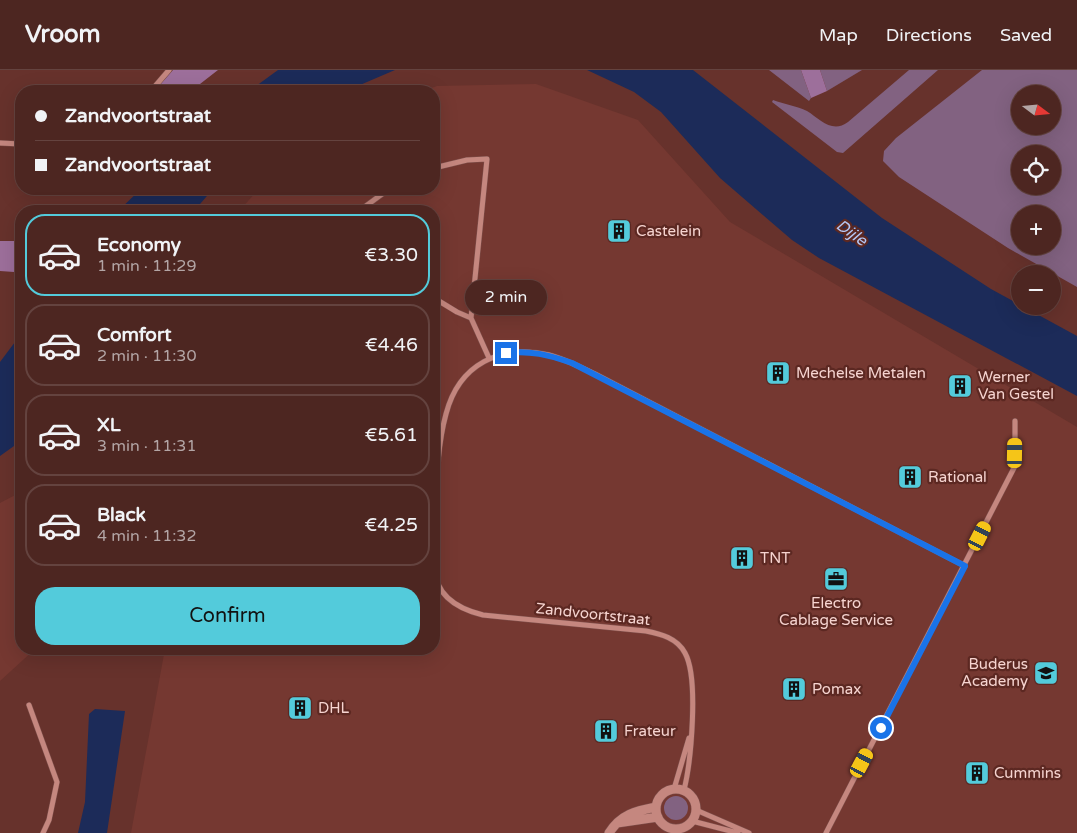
<!DOCTYPE html>
<meta charset="utf-8">
<style>
body{margin:0;font-family:"Varela Round",sans-serif;background:#542e2a;color:#f1f3f6;height:100vh;display:flex;flex-direction:column;font-size:19px;white-space:nowrap}
*{box-sizing:border-box;margin:0}
p{font-size:16px;color:#b3a5a5}
.icon{flex:none;width:28px;height:28px;fill:none;stroke:currentColor;stroke-width:2;stroke-linecap:round;stroke-linejoin:round}
.map{position:relative;flex:1;overflow:hidden}
.sheet{position:absolute;left:15px;top:135px;width:425px;height:450px;display:flex;flex-direction:column;background:#4d2621;border-radius:20px;box-shadow:0 5px 20px #0002,0 0 0 1px #64433f}
.sheet>*{flex:none}
.hud{position:absolute;left:15px;top:15px;width:425px;height:110px;border-radius:20px;box-shadow:0 5px 20px #0002,0 0 0 1px #64433f;display:grid;align-content:center;height:110px;padding:0 20px;background:#4d2621}
.needle{width:32px;rotate:106deg}
.buttons{position:absolute;left:1011px;top:15px;display:grid;gap:10px}
.buttons a{display:grid;place-items:center;width:50px;height:50px;border-radius:50%;background:#4d2621;box-shadow:0 5px 20px #0002,0 0 0 1px #64433f;font-size:25px}
.end{position:absolute;width:22px;height:22px;margin:-11px;border:6px solid #1a73e8;background:#fff;box-shadow:0 0 0 2px #fff}
.from{border-radius:50%}
.bubble{position:absolute;height:35px;border-radius:18px;background:#4d2621;box-shadow:0 5px 20px #0002,0 0 0 1px #64433f;font-size:16px;font-weight:600;line-height:35px;text-align:center}
.car{position:absolute;width:15px;height:30px;margin:-15px -8px;border-radius:6px;box-shadow:0 0 4px 1px #0007;background:linear-gradient(#f5c518 24%,#345 0 40%,#f5c518 0 76%,#345 0 86%,#f5c518 0)}
.hud b{display:flex;align-items:center;gap:18px;height:48px;font-size:19px}
.hud b+b{border-top:1px solid #64433f}
.hud i{width:12px;height:12px;background:#f1f3f6}
ul{padding:9px 0 0;list-style:none}
li{display:flex;align-items:center;gap:15px;height:82px;margin:0 10px 8px;padding:0 10px;border:2px solid #64433f;border-radius:20px}
li div{flex:1}
li b{display:block;font-size:19px}
li em{font-style:normal;font-weight:600}
li.selected{border-color:#53cbdb}
li>.icon{width:45px;height:45px;stroke-width:1.5}
.primary-button{display:flex;gap:10px;margin-top:auto;padding:10px 20px}
.primary-button a{flex:1;height:58px;border-radius:20px;background:#53cbdb;color:#111;font-size:20px;font-weight:600;line-height:58px;text-align:center}
header{display:flex;align-items:center;gap:30px;box-sizing:border-box;height:70px;padding:0 25px;background:#4d2621;border-bottom:1px solid #64433f}
header strong{font-size:24px}
nav{display:flex;gap:28px;margin-inline-start:auto;font-size:18px}
.map>svg:first-child{display:block}
</style>
<header>
<strong>Vroom</strong>
<nav><a>Map</a><a>Directions</a><a>Saved</a></nav>
</header>
<div class="map">
<svg width="1077" height="763" viewBox="0 0 1077 763">
<rect width="100%" height="100%" fill="#67322c"/>
<path fill="#753831" d="M536,14L638,50L730,152L1077,357V763H131L165,579H434V141H239L259,119H434V21H423L437,16Z
M21,422V579H35L0,611V433Z"/>
<path fill="#826281" fill-rule="evenodd" d="M769,0H801L811,28L809,31Z
M820,0H862L827,21Z
M909,0H938L843,83L837,82L772,32L773,30C784,34 797,36 807,41C820,49 832,64 848,52Z
M982,0H1077V217L1008,178L899,107L883,91L884,81L896,68ZM1020,24H1052V56H1020ZM1020,84H1052V116H1020ZM1020,144H1052V176H1020Z
M664 738a12 12 0 1 1 24 0a12 12 0 1 1-24 0Z"/>
<path fill="#9d6f9b" d="M173,0H218L191,21H154Z
M801,0H820L827,21L811,28Z
M0,171H21V196L14,202L0,201Z"/>
<path fill="#1c2b59" d="M278,0H395L346,21H249Z
M587,0H693L882,148L991,219L1077,266V326L819,188L792,170L720,108L661,42L634,22Z
M141,119H213L194,141H118Z
M21,264V371L0,386V292Z
M95,639L125,641L107,763H78L85,732L89,644Z"/>
<g fill="none" stroke-linecap="round" stroke-linejoin="round">
<defs>
<path id="minor" d="M151,21L169,0
M0,73L21,74
M434,98L467,90L487,89L471,248L489,288
M359,141L389,119
M434,228L457,242L471,248
M434,470C437,429 435,384 446,344C459,294 500,274 549,285C565,289 580,297 595,304L965,496
M434,498C436,526 458,539 483,545L646,561C661,564 677,568 685,583C699,608 691,692 684,720
M29,635L57,712L49,750L43,763
M674,719L689,668
M696,740L749,763
M692,751L738,763
M826,763L1015,396V351"/>
<path id="tertiary" d="M656 739a20 20 0 1 1 40 0a20 20 0 1 1-40 0Z
M617,753L658,747
M609,763C621,744 636,741 656,737"/>
</defs>
<use href="#minor" stroke="#7e504c" stroke-width="6"/>
<use href="#tertiary" stroke="#7e504c" stroke-width="10"/>
<use href="#minor" stroke="#c5877f" stroke-width="5"/>
<use href="#tertiary" stroke="#c5877f" stroke-width="9"/>
</g>
<g fill="none" stroke-linecap="round" stroke-linejoin="round">
<path stroke="#1a73e8" stroke-width="6" d="M506,283C530,280 549,285 572,293L965,496L881,658"/>
</g>
<defs>
<symbol id="building-square" viewBox="-11 -11 22 22"><rect x="-9" y="-9" width="18" height="18" rx="4" fill="#53cbdb" stroke="#5c2822"/><path d="M-4-6H4V6H1V3H-1V6H-4ZM-2.5-4.3h1.7v1.8h-1.7ZM.8-4.3h1.7v1.8H.8ZM-2.5-1h1.7V.8h-1.7ZM.8-1h1.7V.8H.8Z" fill="#111"/></symbol>
<symbol id="office-square" viewBox="-11 -11 22 22"><rect x="-9" y="-9" width="18" height="18" rx="4" fill="#53cbdb" stroke="#5c2822"/><path d="M-6-3h4V-5.5h4V-3h4V5H-6ZM-1-4.5V-3h2v-1.5ZM-6 0V1H6V0Z" fill="#111"/></symbol>
<symbol id="school-square" viewBox="-11 -11 22 22"><rect x="-9" y="-9" width="18" height="18" rx="4" fill="#53cbdb" stroke="#5c2822"/><path d="M0-5L7-2L0 1L-7-2ZM-4 1L0 2.5L4 1V4Q0 6-4 4Z" fill="#111"/></symbol>
</defs>
<g fill-rule="evenodd">
<use href="#building-square" x="605" y="147" width="28" height="28"/>
<use href="#building-square" x="764" y="289" width="28" height="28"/>
<use href="#building-square" x="946" y="302" width="28" height="28"/>
<use href="#building-square" x="896" y="393" width="28" height="28"/>
<use href="#building-square" x="728" y="474" width="28" height="28"/>
<use href="#office-square" x="822" y="495" width="28" height="28"/>
<use href="#school-square" x="1032" y="589" width="28" height="28"/>
<use href="#building-square" x="780" y="605" width="28" height="28"/>
<use href="#building-square" x="286" y="624" width="28" height="28"/>
<use href="#building-square" x="592" y="647" width="28" height="28"/>
<use href="#building-square" x="963" y="689" width="28" height="28"/>
</g>
<g text-anchor="middle" stroke-width="4.5" stroke-linejoin="round" paint-order="stroke">
<g font-size="15" fill="#f6d4d0" stroke="#5c2822" text-anchor="start">
<text x="636" y="166">Castelein</text>
<text x="796" y="308">Mechelse Metalen</text>
<text x="978" y="312">Werner<tspan x="978" dy="17">Van Gestel</tspan></text>
<text x="928" y="412">Rational</text>
<text x="760" y="493">TNT</text>
<text x="836" y="538" text-anchor="middle">Electro<tspan x="836" dy="17">Cablage Service</tspan></text>
<text x="1028" y="599" text-anchor="end">Buderus<tspan x="1028" dy="17">Academy</tspan></text>
<text x="812" y="624">Pomax</text>
<text x="318" y="643">DHL</text>
<text x="624" y="666">Frateur</text>
<text x="994" y="708">Cummins</text>
</g>
<g font-size="15" fill="#f6d4d0" stroke="#5c2822">
<text transform="translate(593 544) rotate(6)" y="5">Zandvoortstraat</text>
</g>
<g font-size="16" font-style="italic" fill="#b4c6f5" stroke="#5c2822">
<text transform="translate(852 162) rotate(35)" y="6">Dijle</text>
</g>
</g>
</svg>
<div class="buttons">
<a><svg class="needle" viewBox="-14 -14 28 28"><path d="M0-13l5 13h-10z" fill="#e53935"/><path d="M0 13l5-13h-10z" fill="#b3a5a5"/></svg></a>
<a><svg class="icon" aria-label="locate" viewBox="0 0 24 24"><circle cx="12" cy="12" r="6"/><path d="M12 2v4M12 18v4M2 12h4M18 12h4"/></svg></a>
<a>+</a>
<a>−</a>
</div>
<i class="end from" style="left:881px;top:658px"></i>
<i class="end" style="left:506px;top:283px"></i>
<div class="bubble" style="left:465px;top:210px;width:82px">2 min</div>
<i class="car" style="left:1015px;top:383px;rotate:1deg"></i>
<i class="car" style="left:980px;top:466px;rotate:27deg"></i>
<i class="car" style="left:862px;top:693px;rotate:28deg"></i>
<div class="hud">
<b><i class="from"></i>Zandvoortstraat</b>
<b><i></i>Zandvoortstraat</b>
</div>
<section class="sheet">
<ul>
<li class="selected"><svg class="icon" aria-label="car" viewBox="0 0 24 24"><path d="M5 17H2v-5l4-1 3-4h7l3 4 3 1v5h-3M9 17h6M6 11h13"/><circle cx="7" cy="17" r="2"/><circle cx="17" cy="17" r="2"/></svg><div><b>Economy</b><p>1 min · 11:29</p></div><em>€3.30</em></li>
<li><svg class="icon" aria-label="car" viewBox="0 0 24 24"><path d="M5 17H2v-5l4-1 3-4h7l3 4 3 1v5h-3M9 17h6M6 11h13"/><circle cx="7" cy="17" r="2"/><circle cx="17" cy="17" r="2"/></svg><div><b>Comfort</b><p>2 min · 11:30</p></div><em>€4.46</em></li>
<li><svg class="icon" aria-label="car" viewBox="0 0 24 24"><path d="M5 17H2v-5l4-1 3-4h7l3 4 3 1v5h-3M9 17h6M6 11h13"/><circle cx="7" cy="17" r="2"/><circle cx="17" cy="17" r="2"/></svg><div><b>XL</b><p>3 min · 11:31</p></div><em>€5.61</em></li>
<li><svg class="icon" aria-label="car" viewBox="0 0 24 24"><path d="M5 17H2v-5l4-1 3-4h7l3 4 3 1v5h-3M9 17h6M6 11h13"/><circle cx="7" cy="17" r="2"/><circle cx="17" cy="17" r="2"/></svg><div><b>Black</b><p>4 min · 11:32</p></div><em>€4.25</em></li>
</ul>
<div class="primary-button"><a>Confirm</a></div>
</section>
</div>
